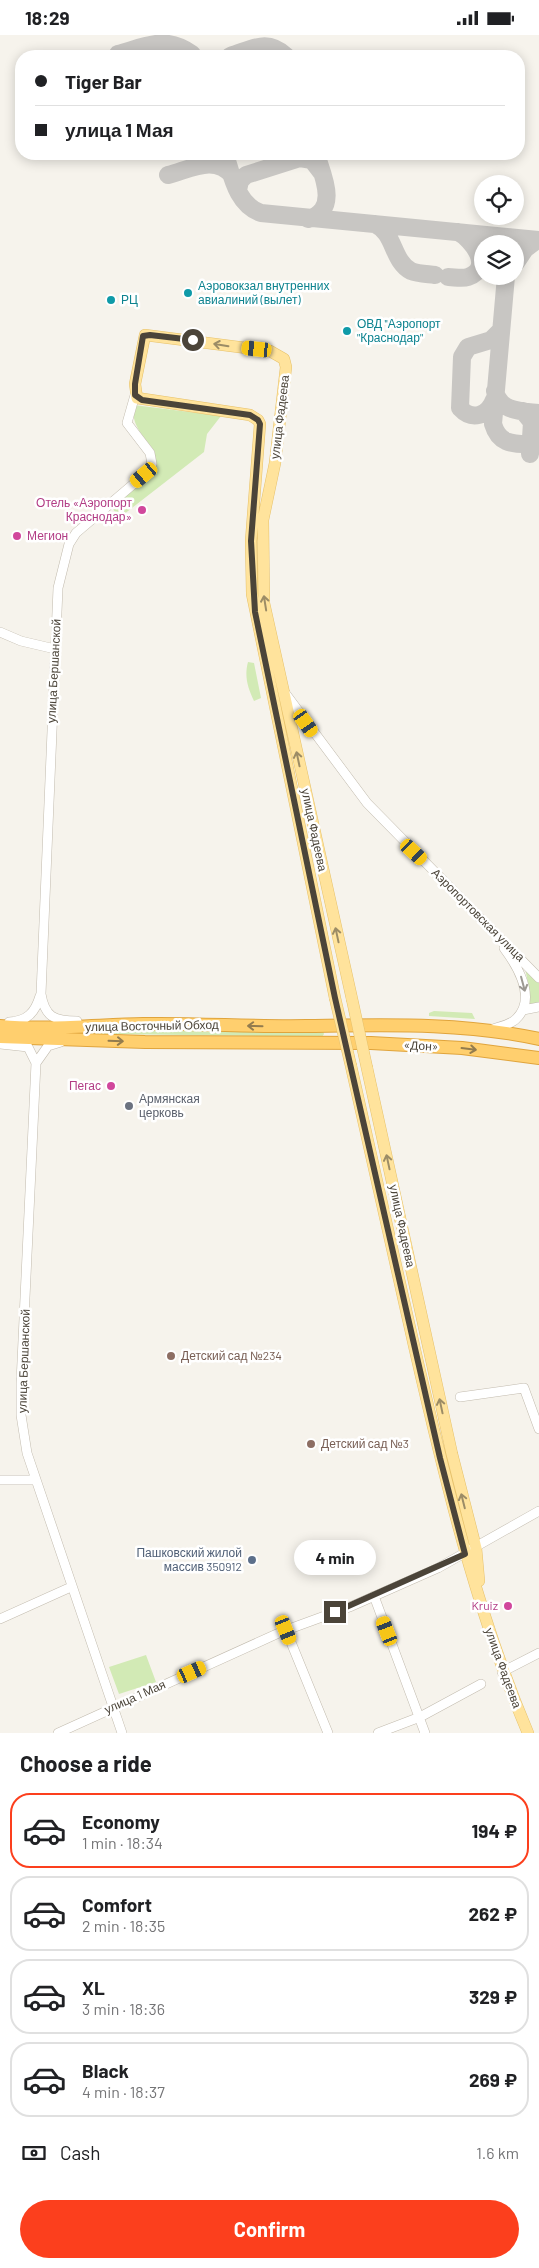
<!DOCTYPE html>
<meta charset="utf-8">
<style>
body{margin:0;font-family:Barlow,sans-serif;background:#f2f2f2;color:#202124;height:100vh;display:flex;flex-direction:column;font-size:19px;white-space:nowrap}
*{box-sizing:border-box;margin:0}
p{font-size:16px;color:#757577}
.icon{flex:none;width:28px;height:28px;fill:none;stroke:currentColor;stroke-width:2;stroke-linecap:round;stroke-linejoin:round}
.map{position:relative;height:1698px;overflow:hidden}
.panel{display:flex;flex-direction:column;background:#fff;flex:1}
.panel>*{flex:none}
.top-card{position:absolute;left:15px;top:15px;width:510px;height:110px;border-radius:20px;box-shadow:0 2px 12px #0003;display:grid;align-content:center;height:110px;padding:0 20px;background:#fff}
.fabs{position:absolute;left:474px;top:140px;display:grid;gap:10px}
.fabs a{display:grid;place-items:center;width:50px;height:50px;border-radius:50%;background:#fff;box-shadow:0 2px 12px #0003;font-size:25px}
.end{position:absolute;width:22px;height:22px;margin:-11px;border:6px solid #4b4439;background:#fff;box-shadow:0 0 0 2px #fff}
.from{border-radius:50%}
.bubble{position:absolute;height:35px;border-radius:18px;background:#fff;box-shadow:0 2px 12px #0003;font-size:16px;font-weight:700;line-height:35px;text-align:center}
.car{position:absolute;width:15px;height:30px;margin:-15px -8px;border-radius:6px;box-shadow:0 0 4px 1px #0007;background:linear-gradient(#f5c518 24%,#345 0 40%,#f5c518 0 76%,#345 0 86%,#f5c518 0)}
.top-card b{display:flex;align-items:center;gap:18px;height:48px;font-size:19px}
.top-card b+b{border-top:1px solid #e0e0e0}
.top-card i{width:12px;height:12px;background:#202124}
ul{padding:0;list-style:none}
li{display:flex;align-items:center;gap:15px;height:75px;margin:0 10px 8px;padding:0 10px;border:2px solid #e0e0e0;border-radius:20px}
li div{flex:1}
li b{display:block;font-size:19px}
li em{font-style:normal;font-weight:700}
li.active{border-color:#fc3f1d}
li>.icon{width:45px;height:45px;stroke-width:1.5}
h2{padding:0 20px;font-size:22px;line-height:60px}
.pay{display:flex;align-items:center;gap:12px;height:55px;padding:0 20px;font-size:19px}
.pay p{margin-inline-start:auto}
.cta{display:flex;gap:10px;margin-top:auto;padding:10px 20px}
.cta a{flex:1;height:58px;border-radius:30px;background:#fc3f1d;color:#fff;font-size:20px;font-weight:700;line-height:58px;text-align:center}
.status{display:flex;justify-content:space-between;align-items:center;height:35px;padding:0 25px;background:#fff;direction:ltr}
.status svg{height:14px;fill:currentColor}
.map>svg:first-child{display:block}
</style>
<div class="status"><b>18:29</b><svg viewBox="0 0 49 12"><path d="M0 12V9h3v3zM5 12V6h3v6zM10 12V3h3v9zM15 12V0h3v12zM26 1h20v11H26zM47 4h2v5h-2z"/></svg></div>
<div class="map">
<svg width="539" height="1698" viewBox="0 0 539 1698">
<rect width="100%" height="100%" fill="#f6f3ec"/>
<path fill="#d2eab5" d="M134,370L221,381L207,399L204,417L119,483L111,471L155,427V417C145,402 130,391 134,370Z
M248,627L254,628L261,663L254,666C248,653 244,642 248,627Z
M525,933L539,946V968L528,970L529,953Z
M434,976L472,978L475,984L429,981V978Z
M135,993L323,996L324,999L322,1002L39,998Z
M146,1620L156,1647L119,1659L109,1632Z"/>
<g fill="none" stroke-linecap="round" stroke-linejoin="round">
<path stroke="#c8c6c3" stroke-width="18" d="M118,19C147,11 165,0 192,19L191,21
M230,21C253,14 267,3 286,21
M225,119C232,141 237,170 261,178L539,205
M168,140C191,134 215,119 233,141
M238,155L240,146L246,140L300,123L312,125L322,138
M308,184C336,176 326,148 319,128
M375,189C395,198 392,226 411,236C418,239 428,239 435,240
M515,229L525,214L537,205
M506,241L493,389C500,413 518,408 539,410
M448,242C454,242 462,244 468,242C494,233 472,204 458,197
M495,356C500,377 521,376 539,378
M494,365C488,381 472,386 460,373L462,322L468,312L491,305L501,295
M523,376L532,387L530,419"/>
<defs>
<path id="minor" d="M0,597L21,606L55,614
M285,658L367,768L539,943
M523,975L539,972
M77,986C54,986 45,982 41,959L58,553L69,509L76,498L144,440L152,429L150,418L127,388L135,360
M9,987C27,986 35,978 40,961
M490,995C498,992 510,990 516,984C537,964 518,932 504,913
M0,1009L28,1012L36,1028L21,1348V1380L27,1418L122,1698
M36,1028L48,1011L61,1007
M460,1362L524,1353L539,1394
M0,1445H35
M374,1561L425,1698
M0,1584L71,1552
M286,1595L328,1698
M502,1637L539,1618
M58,1698L281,1597L352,1571L438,1533L539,1476
M378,1698L420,1682L481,1649"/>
<path id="major" d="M335,963L252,559L251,506L260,389L258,385L250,380L137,363L135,349L145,300L270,316L284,324L286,332L275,428L263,485L264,568L352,964
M351,1031C372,1126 394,1220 415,1315C445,1445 476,1575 528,1698
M367,1033L452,1419L476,1513L479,1546"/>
<path id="highway" d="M0,991C48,995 96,990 143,989C198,988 252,992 306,991C384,990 462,987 539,1004
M0,1002L145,1007L371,1008L462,1013L539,1023"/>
</defs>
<use href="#minor" stroke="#c2bbae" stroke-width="10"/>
<use href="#major" stroke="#e6c16a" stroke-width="12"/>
<use href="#highway" stroke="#e0a43c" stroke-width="14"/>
<use href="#minor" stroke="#fff" stroke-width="9"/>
<use href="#major" stroke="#ffe39c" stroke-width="11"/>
<use href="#highway" stroke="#ffcf6e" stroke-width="12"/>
<defs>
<path id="major-bridge" d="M335,963L351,1031
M352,964L367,1033"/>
</defs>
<use href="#major-bridge" stroke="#e6c16a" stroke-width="12" stroke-linecap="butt"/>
<use href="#major-bridge" stroke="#ffe39c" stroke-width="11"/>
</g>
<defs><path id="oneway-shaft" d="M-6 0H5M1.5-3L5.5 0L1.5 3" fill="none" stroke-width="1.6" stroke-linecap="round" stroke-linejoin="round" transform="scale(1.25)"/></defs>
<g stroke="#9c8c66">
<use href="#oneway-shaft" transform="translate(221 310) rotate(-171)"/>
<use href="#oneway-shaft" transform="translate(265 568) rotate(-99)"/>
<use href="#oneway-shaft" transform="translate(298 724) rotate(-102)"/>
<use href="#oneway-shaft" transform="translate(337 900) rotate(-102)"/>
<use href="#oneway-shaft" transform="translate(388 1127) rotate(-102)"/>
<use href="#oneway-shaft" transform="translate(441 1371) rotate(-102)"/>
<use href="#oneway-shaft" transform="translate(463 1466) rotate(-104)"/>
</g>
<use stroke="#9c9892" href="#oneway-shaft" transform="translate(523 949) rotate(75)"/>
<g stroke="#937c4e">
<use href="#oneway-shaft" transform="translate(255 991) rotate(-179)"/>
<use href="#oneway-shaft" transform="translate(116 1006) rotate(2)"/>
<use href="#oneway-shaft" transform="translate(469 1014) rotate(7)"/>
</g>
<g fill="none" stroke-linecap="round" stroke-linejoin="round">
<path stroke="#4b4439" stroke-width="6" d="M193,305L150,300L143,301L135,349V360L142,365L250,380L258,385L260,389L251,506L255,577L335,963L440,1423L465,1519L335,1577"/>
</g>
<g fill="#0f9aa8" stroke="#fff" stroke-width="2">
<circle cx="188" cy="258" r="5"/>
<circle cx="111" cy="265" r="5"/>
<circle cx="347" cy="296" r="5"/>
</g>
<g fill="#d1479c" stroke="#fff" stroke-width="2">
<circle cx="142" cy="475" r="5"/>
<circle cx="17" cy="501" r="5"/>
<circle cx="111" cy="1051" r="5"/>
<circle cx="508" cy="1571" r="5"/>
</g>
<circle fill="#6b7280" stroke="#fff" stroke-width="2" cx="129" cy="1071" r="5"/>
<g fill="#8d6e63" stroke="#fff" stroke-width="2">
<circle cx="171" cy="1321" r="5"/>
<circle cx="311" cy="1409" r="5"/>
</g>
<circle fill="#5c6f8a" stroke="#fff" stroke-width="2" cx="252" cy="1525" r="5"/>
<g text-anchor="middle" stroke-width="5" stroke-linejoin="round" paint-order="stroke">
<g font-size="12" fill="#0d838f" stroke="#fff" text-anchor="start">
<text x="198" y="255">Аэровокзал внутренних<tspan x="198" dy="14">авиалиний (вылет)</tspan></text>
<text x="121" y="269">РЦ</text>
<text x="357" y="293">ОВД "Аэропорт<tspan x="357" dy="14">"Краснодар"</tspan></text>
</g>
<g font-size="12" fill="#4b4439" stroke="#fff">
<text transform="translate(280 382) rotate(-83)" y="4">улица Фадеева</text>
<text transform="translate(54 636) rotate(-87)" y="4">улица Бершанской</text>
<text transform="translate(314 795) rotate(78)" y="4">улица Фадеева</text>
<text transform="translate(478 880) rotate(45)" y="4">Аэропортовская улица</text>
<text transform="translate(152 991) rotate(-1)" y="4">улица Восточный Обход</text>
<text transform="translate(421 1011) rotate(3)" y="4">«Дон»</text>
<text transform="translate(402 1191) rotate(78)" y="4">улица Фадеева</text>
<text transform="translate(24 1326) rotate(-88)" y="4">улица Бершанской</text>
<text transform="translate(503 1633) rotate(70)" y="4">улица Фадеева</text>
<text transform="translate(135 1662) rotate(-24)" y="4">улица 1 Мая</text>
</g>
<g font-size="12" fill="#b23c85" stroke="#fff" text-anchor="end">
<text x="132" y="472">Отель «Аэропорт<tspan x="132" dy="14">Краснодар»</tspan></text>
<text x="27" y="505" text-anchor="start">Мегион</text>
<text x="101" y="1055">Пегас</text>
<text x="498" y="1575">Kruiz</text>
</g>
<g font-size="12" fill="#5b616d" stroke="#fff" text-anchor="start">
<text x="139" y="1068">Армянская<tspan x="139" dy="14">церковь</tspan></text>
</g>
<g font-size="12" fill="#785e54" stroke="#fff" text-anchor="start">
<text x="181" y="1325">Детский сад №234</text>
<text x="321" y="1413">Детский сад №3</text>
</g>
<g font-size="12" fill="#4e5e75" stroke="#fff" text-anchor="end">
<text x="242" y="1522">Пашковский жилой<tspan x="242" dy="14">массив 350912</tspan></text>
</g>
</g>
</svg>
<div class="fabs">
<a><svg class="icon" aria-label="locate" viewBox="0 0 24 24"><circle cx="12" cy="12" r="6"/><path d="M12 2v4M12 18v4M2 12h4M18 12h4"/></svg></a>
<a><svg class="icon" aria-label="layers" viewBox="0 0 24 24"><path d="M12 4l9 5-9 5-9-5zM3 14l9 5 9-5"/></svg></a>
</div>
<i class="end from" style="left:193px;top:305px"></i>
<i class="end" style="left:335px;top:1577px"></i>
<div class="bubble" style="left:294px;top:1505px;width:82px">4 min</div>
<i class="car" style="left:257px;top:314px;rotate:276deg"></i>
<i class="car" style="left:144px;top:440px;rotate:230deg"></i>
<i class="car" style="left:306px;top:688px;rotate:145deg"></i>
<i class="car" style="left:414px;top:817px;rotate:133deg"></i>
<i class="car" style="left:286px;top:1595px;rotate:158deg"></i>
<i class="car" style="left:387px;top:1596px;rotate:339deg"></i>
<i class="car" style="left:192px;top:1637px;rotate:66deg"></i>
<div class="top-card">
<b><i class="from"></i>Tiger Bar</b>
<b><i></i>улица 1 Мая</b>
</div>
</div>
<section class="panel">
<h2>Choose a ride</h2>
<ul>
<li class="active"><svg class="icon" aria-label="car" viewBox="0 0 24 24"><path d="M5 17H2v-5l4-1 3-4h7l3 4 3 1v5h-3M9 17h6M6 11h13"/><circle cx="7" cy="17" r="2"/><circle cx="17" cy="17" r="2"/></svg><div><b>Economy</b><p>1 min · 18:34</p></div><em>194 ₽</em></li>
<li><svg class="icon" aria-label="car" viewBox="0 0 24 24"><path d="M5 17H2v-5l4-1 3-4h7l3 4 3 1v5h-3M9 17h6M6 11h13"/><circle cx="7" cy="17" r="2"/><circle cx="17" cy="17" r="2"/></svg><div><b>Comfort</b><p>2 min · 18:35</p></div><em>262 ₽</em></li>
<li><svg class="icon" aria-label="car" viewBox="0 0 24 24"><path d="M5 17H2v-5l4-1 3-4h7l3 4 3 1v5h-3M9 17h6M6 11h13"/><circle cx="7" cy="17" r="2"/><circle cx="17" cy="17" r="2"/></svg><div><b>XL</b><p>3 min · 18:36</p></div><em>329 ₽</em></li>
<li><svg class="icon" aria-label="car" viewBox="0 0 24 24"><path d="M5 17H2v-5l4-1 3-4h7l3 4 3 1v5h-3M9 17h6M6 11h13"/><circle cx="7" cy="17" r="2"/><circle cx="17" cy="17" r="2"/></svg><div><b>Black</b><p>4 min · 18:37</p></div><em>269 ₽</em></li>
</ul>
<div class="pay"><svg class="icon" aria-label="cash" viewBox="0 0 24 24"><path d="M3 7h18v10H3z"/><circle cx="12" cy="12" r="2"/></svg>Cash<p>1.6 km</p></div>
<div class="cta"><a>Confirm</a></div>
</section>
